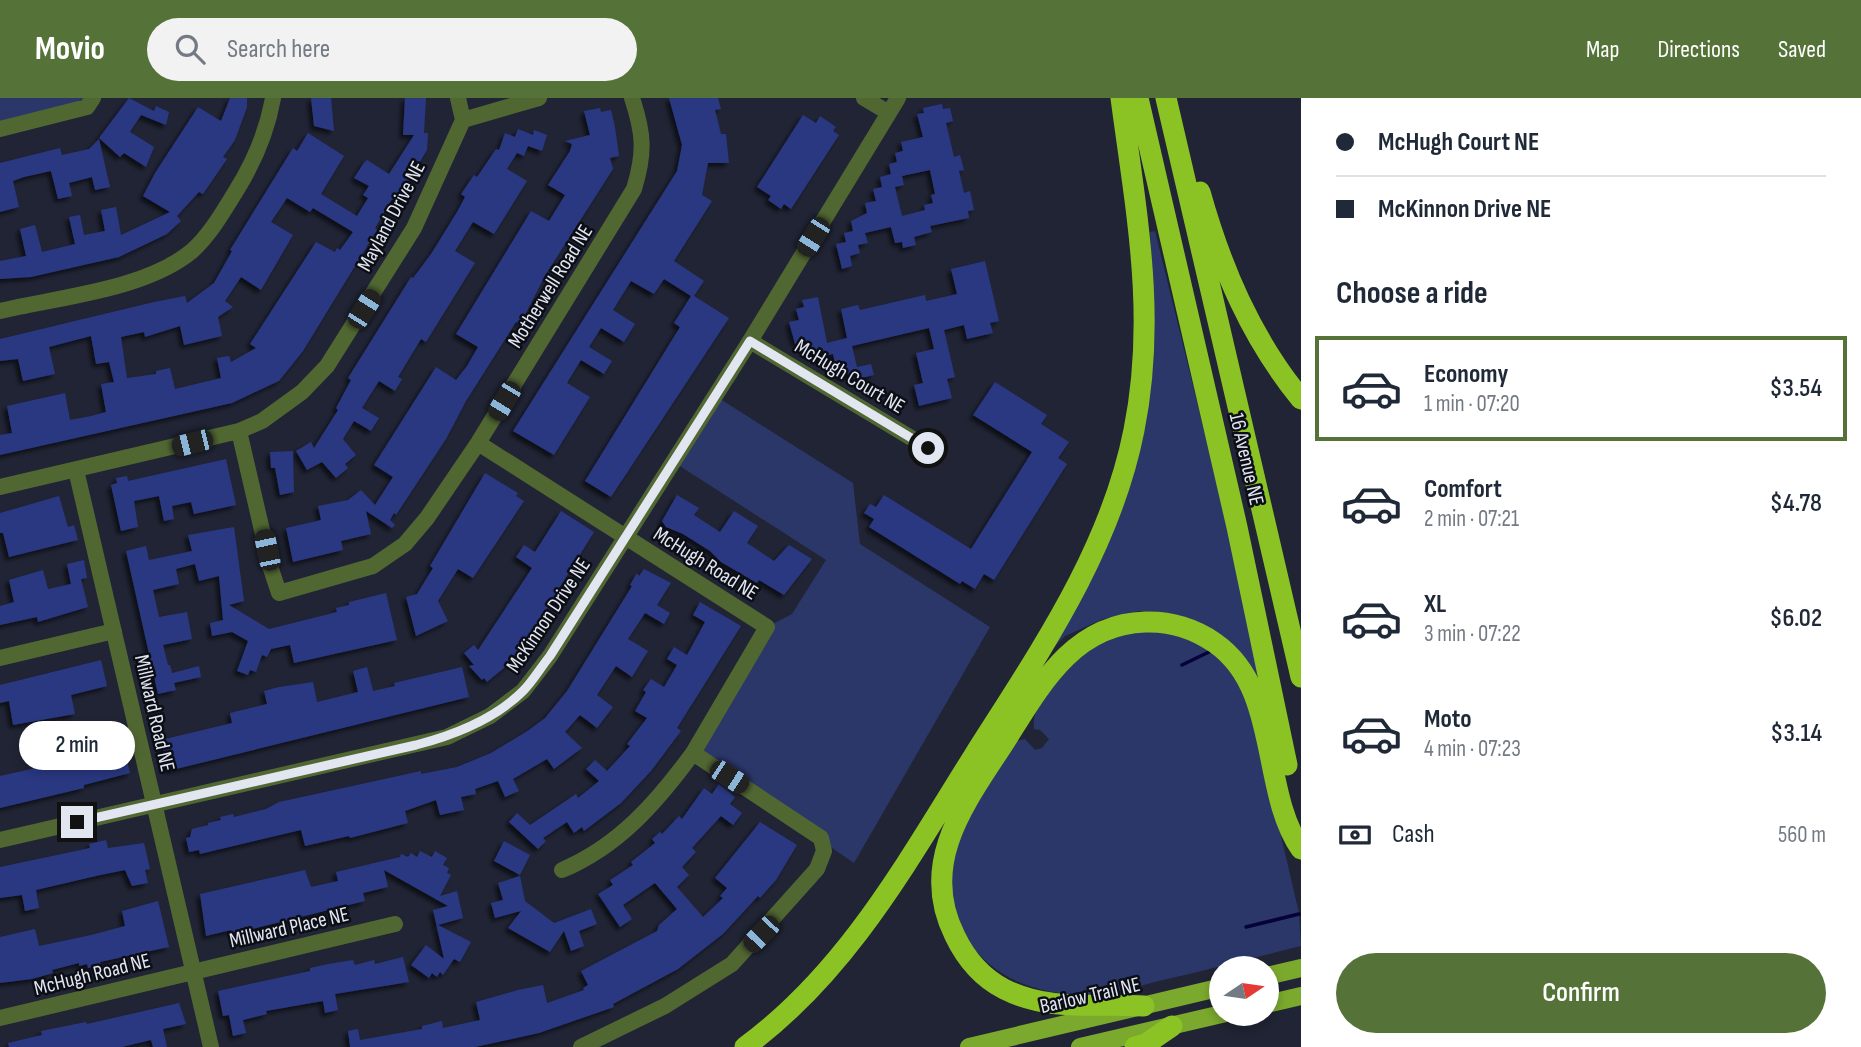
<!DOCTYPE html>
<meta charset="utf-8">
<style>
body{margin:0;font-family:"Sofia Sans Condensed",sans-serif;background:#f2f2f3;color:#1f2937;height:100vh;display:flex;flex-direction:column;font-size:26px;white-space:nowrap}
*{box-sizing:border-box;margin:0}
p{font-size:23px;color:#747a83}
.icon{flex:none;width:38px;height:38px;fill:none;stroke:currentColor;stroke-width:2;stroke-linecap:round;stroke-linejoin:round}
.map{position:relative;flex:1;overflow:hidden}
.drawer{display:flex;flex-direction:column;background:#fff;width:560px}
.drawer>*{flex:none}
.banner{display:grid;align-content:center;height:154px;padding:0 35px;background:#fff}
.needle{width:46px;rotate:77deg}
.controls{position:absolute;left:1209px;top:858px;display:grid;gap:14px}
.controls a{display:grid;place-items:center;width:70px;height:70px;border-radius:50%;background:#fff;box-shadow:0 4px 10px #0003;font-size:35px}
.end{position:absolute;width:32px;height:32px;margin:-16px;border:9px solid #e2e6f1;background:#111;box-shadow:0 0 0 4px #111}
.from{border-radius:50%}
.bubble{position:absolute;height:49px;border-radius:24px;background:#fff;box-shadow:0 4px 10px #0003;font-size:23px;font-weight:600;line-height:49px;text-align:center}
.car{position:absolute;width:21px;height:42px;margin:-21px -10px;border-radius:9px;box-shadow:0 0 5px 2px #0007;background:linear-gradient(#222 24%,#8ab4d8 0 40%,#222 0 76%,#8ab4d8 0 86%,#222 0)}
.banner b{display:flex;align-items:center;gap:24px;height:66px;font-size:26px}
.banner b+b{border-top:2px solid #e0e1e3}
.banner i{width:18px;height:18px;background:#1f2937}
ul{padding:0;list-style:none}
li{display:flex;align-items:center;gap:21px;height:105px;margin:0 14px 10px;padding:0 21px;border:4px solid transparent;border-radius:0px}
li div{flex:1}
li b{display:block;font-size:26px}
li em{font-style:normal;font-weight:600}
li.active{border-color:#557238}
li>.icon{width:63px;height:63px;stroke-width:1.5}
h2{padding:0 35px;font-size:32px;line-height:84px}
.pay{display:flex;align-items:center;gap:18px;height:77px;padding:0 35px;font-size:26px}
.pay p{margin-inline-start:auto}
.cta{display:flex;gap:14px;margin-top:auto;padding:14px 35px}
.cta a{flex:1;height:80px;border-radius:42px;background:#557238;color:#fff;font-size:28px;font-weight:600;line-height:80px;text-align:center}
header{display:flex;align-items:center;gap:42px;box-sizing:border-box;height:98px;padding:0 35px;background:#557238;color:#fff}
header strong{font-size:33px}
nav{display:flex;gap:38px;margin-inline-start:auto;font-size:24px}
.search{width:490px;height:63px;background:#f2f2f3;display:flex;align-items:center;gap:18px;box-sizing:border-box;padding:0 24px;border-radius:38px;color:#747a83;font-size:26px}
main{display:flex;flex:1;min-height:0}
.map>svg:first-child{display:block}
</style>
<header>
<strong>Movio</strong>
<div class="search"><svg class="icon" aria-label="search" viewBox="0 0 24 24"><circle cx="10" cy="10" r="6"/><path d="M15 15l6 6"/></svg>Search here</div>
<nav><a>Map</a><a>Directions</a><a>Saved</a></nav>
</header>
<main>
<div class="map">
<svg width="1301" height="949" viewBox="0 0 1301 949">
<defs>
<filter id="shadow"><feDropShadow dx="-3.5" dy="3.5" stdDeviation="2" flood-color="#0009"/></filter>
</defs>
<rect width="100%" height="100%" fill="#202434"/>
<path fill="#2b3769" d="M0,0H93L0,31Z
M1155,133L1228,430L1258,578L1255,579L1161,514L1139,513L1103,521L1065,538L1052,551L1109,438L1153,188L1150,134Z
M714,297L853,385L860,446L990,529L854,765L693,655L767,529L792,516L826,462L672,363Z
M1170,533L1216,553L1250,605L1299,815L1301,848C1257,859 1209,872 1163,882C1139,888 1114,896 1090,897C991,899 927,831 960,732C967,711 1003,664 1017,643L1025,641L1035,652L1042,650L1049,641L1040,632L1034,631C1029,597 1091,545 1121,536C1135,531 1155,534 1170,533Z"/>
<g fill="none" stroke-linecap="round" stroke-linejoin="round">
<path stroke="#050238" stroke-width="3.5" d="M1182,567L1213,552
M1246,829L1299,816"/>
</g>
<path fill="#2a3882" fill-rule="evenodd" filter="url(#shadow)" d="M129,0L154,13L156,8L169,14L166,27L141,17L130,34L154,49L146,69L124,55L120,59L99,40Z
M230,0H247V9L235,42L223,59L227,61L203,96L199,94L177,118L181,123L167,136L119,159L31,179L0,181V163L26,158L20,131L35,127L42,154L75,146L69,119L80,117L84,137L105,133L101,112L116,109L121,137L170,114L143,98L155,75L198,9L221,23Z
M311,0H331L334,33L314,28Z
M405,0H426L424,35H428L427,52L396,104L392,101L375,130L377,132L303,253L279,283L232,305L0,357V337L12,335L7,308L65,295L70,322L91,318L106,314L101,286L114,284L109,264L96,266L91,238L49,249L55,276L23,283L18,261L0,263V241L154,204L185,198L187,205L214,185L232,153L230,152L293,50L297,53L308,35L344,58L321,96L357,118L368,100L363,97L369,88L354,80L363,66L367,62L389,76L414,37H403ZM287,100L310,114L313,110L353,134L340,152L337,150L335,154L316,144L250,246L256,250L231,264L229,258L217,260L221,280L175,291L170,270L156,273V276L127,280L121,239L144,234L145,239L180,228L184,247L222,238L218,219L233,209L225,203L241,179L261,192L293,137L271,124Z
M669,0H718L721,11L715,12L721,36H726L729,65H708L702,97L712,103L674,163L704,183L694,198L729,220L611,399L585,383L680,229L674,225L691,198L664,181L654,196L631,183L613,212L635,226L624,244L601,230L589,249L612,263L604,276L581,262L567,285L590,299L554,357L513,333L677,73L682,47Z
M942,6L943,11L950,10L953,23L946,25L954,59L960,57L964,72L959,73L964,95L970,93L974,112L968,113L969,120L930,128L932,134L914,139L916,147L903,150L902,144L895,145L891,129L865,135L868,145L858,147L860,155L850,158L852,168L842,171L836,146L846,144L844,135L853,133L851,123L867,115L865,105L876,103L873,91L882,89L880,79L891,76L889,66L897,64L895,55L903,53L901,44L923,39L917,16L924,15L923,10ZM930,72L935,96L931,97L933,105L924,107L925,112L902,118L895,89L904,87L902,78Z
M600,10L601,14L611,12L615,29L619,58L610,60L613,71L546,176L526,215L519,226L516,224L466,303L446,341L396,417L394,415L390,422L395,427L392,430L366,413L371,436L341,443L343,452L293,464L286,430L321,422L318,408L348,402L361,392L375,407L393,379L374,367L436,269L456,282L467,268L478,249L456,236L531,113L549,123L565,97L548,87L570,53L572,46L565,43L590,37L584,13Z
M803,17L816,25L820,18L836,29L833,33L839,37L791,111L784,106L781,111L768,102L771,98L757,89Z
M518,31L533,37L534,32L547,37L542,53L528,48L524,58L517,55L507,71L527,83L494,136L473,124L455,153L475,165L426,244L421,241L398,279L402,281L395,293L379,283L362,310L379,320L371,333L354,323L343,341L356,357L345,366L348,370L336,380L322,364L307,372L296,353L311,344L314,350L338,312L336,310L351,282L348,280L411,179L413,180L431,156L457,114L465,99L461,96L474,77L477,79L496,51L499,52L505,35L515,39Z
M99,41L110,89L95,92L92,79L69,85L72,98L58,101L51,73L24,79L13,83L19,109L0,114V65L60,50L62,57L89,51Z
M985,163L999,223L990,225L993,235L967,241L964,227L944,232L955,279L947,281L952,300L919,308L914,287L923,285L916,255L934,251L929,230L852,248L857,269L871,266L874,277L853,282L851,276L838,279L833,256L817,260L814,249L804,252L802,244L795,246L789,224L799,222L796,211L804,209L802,202L818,199L827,245L847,240L841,211L858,207L860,212L925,197L926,203L957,196L951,171Z
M995,284L1047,317L1041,326L1069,344L1058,360L1067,366L994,482L984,476L975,491L962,483L960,486L869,429L874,421L864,415L870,406L876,409L884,397L971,451L1032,354L973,317Z
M293,353L294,394L280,397L275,370H271L270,354Z
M226,361L236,407L194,416L191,404L172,408L174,421L164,423L159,398L134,403L138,429L121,433L111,387L117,385L116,380L127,378L128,383Z
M485,375L518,395L516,398L524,403L473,480L458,471L438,503L448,523L416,538L406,499L417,496L433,470L430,468Z
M677,397L699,410L694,417L720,434L734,413L758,428L747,445L774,463L789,447L812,461L784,497L759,482L757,485L721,464L710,453L683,436L666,429L662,423Z
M59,398L68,429L74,427L78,442L9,459L3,435H0V415Z
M561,413L594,434L516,560L487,584L484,580L482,582L469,568L474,567L464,555L474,547L478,552L532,470L516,459L524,447L535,454Z
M234,429L244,503L229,507L269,531L337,514L336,510L349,507V504L386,495L397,542L294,565L290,547L271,551L267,559L262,557L256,574L250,572L248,577L237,573L248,543L232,534L212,538L210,525L223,522L219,478L199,483L195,466L176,471L179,486L153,492L159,519L187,514L192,541L163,547L168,567H170L172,575L199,568L201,579L174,585L176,592L158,596L126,453L146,448L149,462L192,453L188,437Z
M84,462L87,480L81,481L88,509L38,524L37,519L0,527V508L14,504L9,482L43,472L48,491L71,486L67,466Z
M644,471L671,485L657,507L670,515L664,526L645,515L628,541L648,553L632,579L616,568L597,597L613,609L597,630L580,617L565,634L582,650L554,671L547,661L513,681L519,693L505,699L498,683L475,691L476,696L461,699L464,712L440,717L436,702L405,713L408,725L350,740L349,738L305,748L301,732L200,756L199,752L189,754L186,740L190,739L192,731L208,727V725L221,722L220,719L233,716L234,719L266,711L279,704L421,673V676L457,669L491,655L529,632L545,620L567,593L632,488L630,487L637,475L639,478Z
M700,504L741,528L677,630L681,633L651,673L621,705L584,733L582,729L574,735L567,724L543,740L546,743L538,751L509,724L517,715L530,727L576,696L578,700L599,683L586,671L595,662L607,673L630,648L627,646L647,620L635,613L646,594L643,592L651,581L664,589L677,567L667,561L674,549L687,557L705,524L693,517Z
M101,562L107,588L71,597L75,616L13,627L9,603L0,605V587Z
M367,569L373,593L395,588L394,585L462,569L469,599L168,673L161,642L232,625L230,615L267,606L264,593L279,589L313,584L317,604L358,594L353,573Z
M122,631L125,645L113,647L110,634Z
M123,647L130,675L84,687V690L0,710V678L89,658L88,655Z
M719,686L735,699L730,706L742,715L733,727L721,718L692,750L696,754L682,769L689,777L677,789L703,819L723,800L720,798L727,790L715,780L760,724L797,747L776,782L760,800L758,798L723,836L678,871L613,906L614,909L539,935L475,949H350L348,933L358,931L360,942L422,931V928L442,923L443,930L480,922L476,904L518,892L543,887L547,905L584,892L583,890L588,887L581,873L657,833L659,827L677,811L655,785L623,807L632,821L620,829L598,796L613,787L610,782L633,767L631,764L655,745L652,741L660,734L662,736L679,718L682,721L704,690L712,696Z
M106,742L108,750L144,745L150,771L145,772L148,785L132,788L125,772L96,778L36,792L39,810L25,813L22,797L0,800V769L90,750L89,746Z
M504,743L530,757L520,777L494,763Z
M420,753L432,759L435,753L447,760L443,767L449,770L447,775L451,777L440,798L457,793L463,820L438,827L471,844L460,864L454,861L443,877L440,874L437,879L432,875L429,880L411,867L426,847L444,861L433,812L448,808L384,772L388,789L363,795L365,803L232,836L231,832L206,838L200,796L305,772L311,789L338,783L336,774L400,759L401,756L408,759L411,755L417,759Z
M520,778L525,803L554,825L591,811L597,826L579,833L584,848L571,853L564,833L550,854L508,830L521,813L495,820L491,805L503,802L498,785Z
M158,803L169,849L100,864L101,868L88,870L87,866L79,868V865L52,872L53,875L32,881L0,885V839L35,831L39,848L91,837L125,828L122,813Z
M403,859L409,884L335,896L338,912L325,915L323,903L266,913L267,916L243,922L246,935L233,938L229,917L223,918L218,893L310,873V870L328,866L353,862L355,867L374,862L375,866Z
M179,905L186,926L163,931L167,949H153L151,942L122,949H9L8,945L42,937L41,933L86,924L87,926Z"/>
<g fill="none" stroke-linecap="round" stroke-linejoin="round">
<path stroke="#516732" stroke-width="16" d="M864,0L889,15
M463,22L539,0
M0,31L87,9L93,0
M0,213C58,199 145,192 192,153C210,137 223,114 236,93C254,64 267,34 273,0
M750,243L928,350
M239,333L271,471L279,495L373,468L405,446L427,420L478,345L634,91C645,55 644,36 632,0
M478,345L767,529L693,655L821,740L824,753L817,771L732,866L665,908L581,949
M76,372L211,949
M0,389L239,333L262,323L302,294L327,268L414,130L463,22L458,0
M0,560L114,533
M0,742L447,639L490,618L523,593L550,558L750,243L898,0
M562,772C619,748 657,704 693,655
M0,920L395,826"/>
<path stroke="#7ba92d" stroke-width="18" d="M1267,878L1301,870
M1267,906L1301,898
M969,949L1222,889
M1080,949L1226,915"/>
<path stroke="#8cc324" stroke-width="21" d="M1138,0L1237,429L1287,667
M1166,0L1301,579
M1200,94C1221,169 1251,240 1301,301
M1144,908C1096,905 1049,914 1004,891C981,879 966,861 955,838C918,765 965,705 1004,645C1039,590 1072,526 1145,524C1170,523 1195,531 1215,545C1281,591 1260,692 1301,751
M745,949C847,874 907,764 973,659C1038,556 1110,454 1134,332C1157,217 1136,114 1121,0
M1135,949L1146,946L1172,928"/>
</g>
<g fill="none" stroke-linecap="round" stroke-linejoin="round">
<path stroke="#e2e6f1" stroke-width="9" d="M77,724L416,647C454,637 495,621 523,593C533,583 541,569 550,558L750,243L928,350"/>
</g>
<g text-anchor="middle" stroke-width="5" stroke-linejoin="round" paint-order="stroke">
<g font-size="21" fill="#e2e6f1" stroke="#0c0e15">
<text transform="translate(391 118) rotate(-62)" y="7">Mayland Drive NE</text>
<text transform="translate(550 188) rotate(-58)" y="7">Motherwell Road NE</text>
<text transform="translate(850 278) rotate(31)" y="7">McHugh Court NE</text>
<text transform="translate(1247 361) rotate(77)" y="7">16 Avenue NE</text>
<text transform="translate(706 465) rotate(32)" y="7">McHugh Road NE</text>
<text transform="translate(548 517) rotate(-56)" y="7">McKinnon Drive NE</text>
<text transform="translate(155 615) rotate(77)" y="7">Millward Road NE</text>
<text transform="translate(289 829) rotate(-13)" y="7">Millward Place NE</text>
<text transform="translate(92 876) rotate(-14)" y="7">McHugh Road NE</text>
<text transform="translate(1090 897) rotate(-13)" y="7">Barlow Trail NE</text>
</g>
</g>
</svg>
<div class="controls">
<a><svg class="needle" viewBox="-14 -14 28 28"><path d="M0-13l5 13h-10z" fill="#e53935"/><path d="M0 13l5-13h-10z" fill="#747a83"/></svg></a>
</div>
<i class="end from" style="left:928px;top:350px"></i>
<i class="end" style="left:77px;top:724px"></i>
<div class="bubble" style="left:19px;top:623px;width:116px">2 min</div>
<i class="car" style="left:813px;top:139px;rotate:212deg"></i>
<i class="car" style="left:364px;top:211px;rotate:32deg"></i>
<i class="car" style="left:504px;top:303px;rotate:211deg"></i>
<i class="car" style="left:192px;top:345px;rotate:256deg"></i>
<i class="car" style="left:267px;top:452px;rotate:348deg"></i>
<i class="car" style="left:729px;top:679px;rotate:123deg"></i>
<i class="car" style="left:761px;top:836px;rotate:224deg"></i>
</div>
<section class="drawer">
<div class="banner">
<b><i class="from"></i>McHugh Court NE</b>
<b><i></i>McKinnon Drive NE</b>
</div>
<h2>Choose a ride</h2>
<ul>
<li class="active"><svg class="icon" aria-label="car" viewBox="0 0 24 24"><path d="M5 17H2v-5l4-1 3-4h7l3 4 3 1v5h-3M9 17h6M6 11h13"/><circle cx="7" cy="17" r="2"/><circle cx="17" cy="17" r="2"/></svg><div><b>Economy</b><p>1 min · 07:20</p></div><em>$3.54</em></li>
<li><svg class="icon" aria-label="car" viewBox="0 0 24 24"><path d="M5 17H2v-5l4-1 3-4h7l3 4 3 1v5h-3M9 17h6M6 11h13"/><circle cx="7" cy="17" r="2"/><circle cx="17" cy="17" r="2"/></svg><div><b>Comfort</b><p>2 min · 07:21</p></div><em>$4.78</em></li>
<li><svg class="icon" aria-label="car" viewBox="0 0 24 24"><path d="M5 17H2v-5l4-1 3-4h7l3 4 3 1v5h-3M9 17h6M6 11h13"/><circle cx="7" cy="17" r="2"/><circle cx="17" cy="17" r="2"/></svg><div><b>XL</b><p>3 min · 07:22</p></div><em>$6.02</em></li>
<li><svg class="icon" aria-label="car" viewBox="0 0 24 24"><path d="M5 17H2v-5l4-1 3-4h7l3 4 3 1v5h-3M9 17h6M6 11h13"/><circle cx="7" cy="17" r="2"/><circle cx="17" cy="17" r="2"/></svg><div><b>Moto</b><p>4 min · 07:23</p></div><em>$3.14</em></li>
</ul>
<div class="pay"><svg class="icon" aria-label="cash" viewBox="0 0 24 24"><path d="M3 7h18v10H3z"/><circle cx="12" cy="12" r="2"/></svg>Cash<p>560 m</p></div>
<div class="cta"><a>Confirm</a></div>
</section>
</main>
